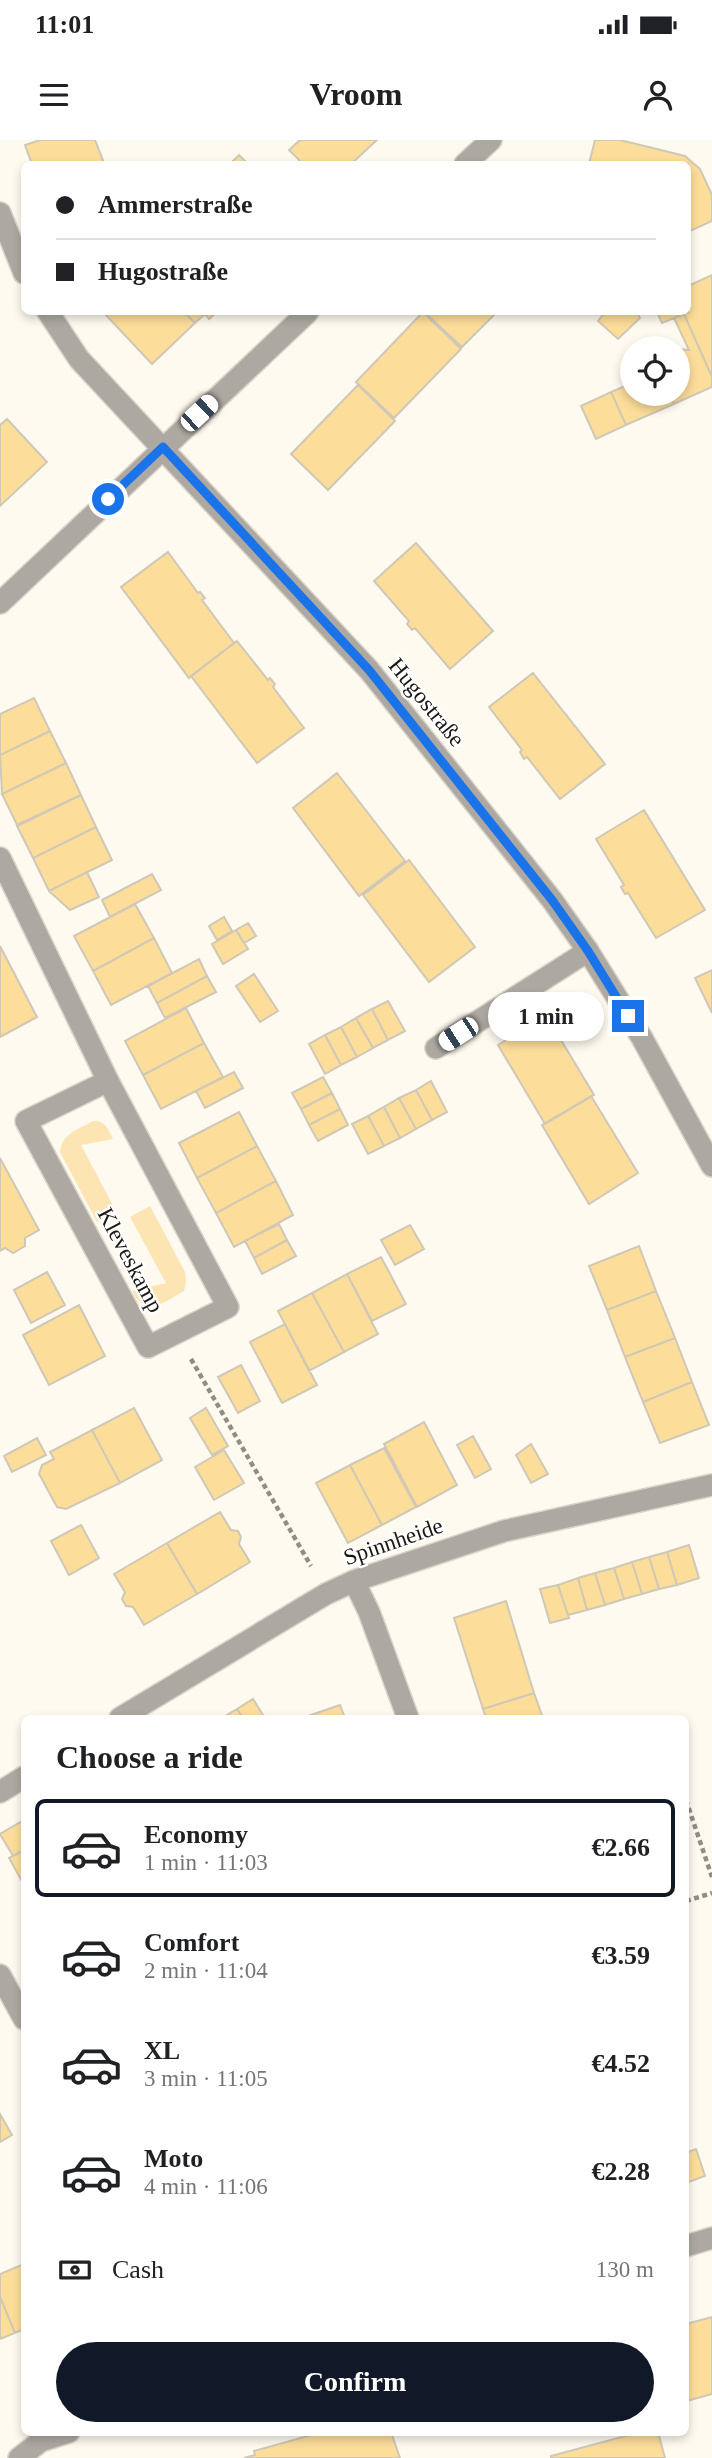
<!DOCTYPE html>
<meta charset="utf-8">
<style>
body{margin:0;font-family:Georgia,serif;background:#f6f6f6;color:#202124;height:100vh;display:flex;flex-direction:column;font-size:26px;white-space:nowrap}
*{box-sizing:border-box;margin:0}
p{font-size:23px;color:#757577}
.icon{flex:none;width:38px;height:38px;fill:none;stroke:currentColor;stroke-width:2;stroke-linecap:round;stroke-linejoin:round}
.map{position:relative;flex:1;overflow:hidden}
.side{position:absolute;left:21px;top:1575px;width:668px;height:721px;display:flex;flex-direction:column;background:#fff;border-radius:10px;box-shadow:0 4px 10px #0003}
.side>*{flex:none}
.guide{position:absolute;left:21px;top:21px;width:670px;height:154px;border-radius:10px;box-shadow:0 4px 10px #0003;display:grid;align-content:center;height:154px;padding:0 35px;background:#fff}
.controls{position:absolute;left:620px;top:196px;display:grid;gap:14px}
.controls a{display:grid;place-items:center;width:70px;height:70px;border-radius:50%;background:#fff;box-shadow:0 4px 10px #0003;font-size:35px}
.end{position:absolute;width:32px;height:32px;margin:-16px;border:9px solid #1a73e8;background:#fff;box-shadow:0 0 0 4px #fff}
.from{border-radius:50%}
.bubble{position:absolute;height:49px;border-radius:24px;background:#fff;box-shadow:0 4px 10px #0003;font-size:23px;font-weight:700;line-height:49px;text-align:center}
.car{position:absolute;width:21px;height:42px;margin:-21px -10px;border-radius:9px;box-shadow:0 0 5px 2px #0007;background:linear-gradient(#fff 24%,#345 0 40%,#fff 0 76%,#345 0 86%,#fff 0)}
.guide b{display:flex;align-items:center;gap:24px;height:66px;font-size:26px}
.guide b+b{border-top:2px solid #e0e0e0}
.guide i{width:18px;height:18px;background:#202124}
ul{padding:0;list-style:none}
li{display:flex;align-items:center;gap:21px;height:98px;margin:0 14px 10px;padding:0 21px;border:4px solid transparent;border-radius:10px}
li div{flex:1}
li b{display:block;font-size:26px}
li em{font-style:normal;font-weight:700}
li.on{border-color:#111827}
li>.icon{width:63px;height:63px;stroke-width:1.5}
h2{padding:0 35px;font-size:32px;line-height:84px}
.pay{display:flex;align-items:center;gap:18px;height:77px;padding:0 35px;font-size:26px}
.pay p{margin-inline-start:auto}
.cta{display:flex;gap:14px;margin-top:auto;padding:14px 35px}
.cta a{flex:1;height:80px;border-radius:42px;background:#111827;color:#fff;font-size:28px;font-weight:700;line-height:80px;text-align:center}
.status{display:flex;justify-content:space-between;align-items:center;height:49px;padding:0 35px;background:#fff;direction:ltr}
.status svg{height:19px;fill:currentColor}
header{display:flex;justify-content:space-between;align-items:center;height:91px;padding:0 35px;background:#fff;font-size:32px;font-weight:700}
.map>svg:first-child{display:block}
</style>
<div class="status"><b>11:01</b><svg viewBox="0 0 49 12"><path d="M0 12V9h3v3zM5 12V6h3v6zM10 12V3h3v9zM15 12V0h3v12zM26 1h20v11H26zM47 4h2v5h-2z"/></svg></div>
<header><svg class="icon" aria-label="menu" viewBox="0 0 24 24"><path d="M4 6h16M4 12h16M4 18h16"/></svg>Vroom<svg class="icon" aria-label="person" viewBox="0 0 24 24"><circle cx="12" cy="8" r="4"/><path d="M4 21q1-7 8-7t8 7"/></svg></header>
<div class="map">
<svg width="712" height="2318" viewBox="0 0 712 2318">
<rect width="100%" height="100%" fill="#fffaef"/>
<path fill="#fce5b3" d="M93,981C106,981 108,989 113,999L81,1005L117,1073L97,1082L60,1012C61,994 79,989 93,981Z
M150,1066L185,1132L186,1142L184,1151C164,1162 146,1179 132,1151L166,1143L130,1077Z"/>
<path fill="#fcdd9a" stroke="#d0c8b7" stroke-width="2" d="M40,0H95L104,23L32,24L25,5Z
M300,0H377L351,24H303L289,10Z
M595,0H620L685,16L700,29L712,55V81L688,92V24H589Z
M239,15L248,24H230Z
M712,135V237L684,174L662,183L657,172H688V146Z
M103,172H184L195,183L152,224Z
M184,172H217L209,179L205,174L195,183Z
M423,172L461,209L394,278L356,242Z
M424,172H497L462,207Z
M605,172H637L640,178L618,199L598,181Z
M684,174L712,237V247L674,264L670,254H677V209L689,210L674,178Z
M632,243V254H670L674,264L626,285L611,252Z
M358,245L395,281L328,350L291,314Z
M611,252L626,285L596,299L581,266Z
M7,279L47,322L0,366V285Z
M416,403L493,491L450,529L415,488L412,490L407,484L409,481L374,441Z
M168,412L198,453L200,452L205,458L202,460L234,503L189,538L121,447Z
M237,501L268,540L270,538L275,544L273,547L304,588L257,623L191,536Z
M533,533L605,624L560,659L527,617L524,619L520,612L522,610L489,567Z
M34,558L50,591L0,615V574Z
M50,591L66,623L2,654L0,615Z
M66,623L81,655L17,685L2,654Z
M337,633L405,721L359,756L293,668Z
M81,655L96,687L33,718L17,686Z
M644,670L705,770L656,798L628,753L625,754L621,747L624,745L596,699Z
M96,687L112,720L49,751L33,718Z
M409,720L475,807L429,842L363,755Z
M87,732L99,757L70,770L49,751Z
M152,734L161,750L110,777L102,760Z
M135,764L154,798L93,831L74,796Z
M224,777L232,791L217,800L209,786Z
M248,783L256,796L244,803L236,790Z
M236,790L248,809L223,824L212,804Z
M154,798L172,833L111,865L93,831Z
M0,806L37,877L0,897Z
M199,819L207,836L157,863L148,846Z
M712,830V873L695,838Z
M254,834L278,871L260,882L236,846Z
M207,836L216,852L165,878L157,863Z
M388,861L405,891L388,900L372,869Z
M186,868L204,903L143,935L125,901Z
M372,869L388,900L373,908L356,878Z
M546,875L594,955L545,984L498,905Z
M356,878L373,908L357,917L341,887Z
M341,887L357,917L341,925L325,895Z
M325,895L341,925L325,934L309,904Z
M204,903L223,937L161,969L143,935Z
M234,932L243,948L205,968L196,951Z
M323,937L332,953L301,969L292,953Z
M431,941L447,972L432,980L416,950Z
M416,950L432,980L416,989L399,958Z
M332,953L340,969L309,985L301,969Z
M591,956L638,1033L589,1064L542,985Z
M399,958L416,989L400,998L384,967Z
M384,967L400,998L384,1006L368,976Z
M340,969L348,985L318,1001L309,985Z
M239,972L257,1006L197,1038L179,1003Z
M368,976L384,1006L368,1014L352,984Z
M257,1006L276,1041L216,1073L197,1038Z
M0,1018L39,1090L25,1098V1106L13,1113L5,1108L0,1111Z
M276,1041L293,1075L234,1107L216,1073Z
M279,1084L287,1100L254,1118L245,1101Z
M410,1085L424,1109L395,1125L381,1100Z
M287,1100L296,1116L262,1134L254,1118Z
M639,1106L656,1151L607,1170L589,1126Z
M381,1117L406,1164L372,1181L347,1134Z
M47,1132L65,1165L31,1183L14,1150Z
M347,1134L378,1194L344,1212L312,1153Z
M656,1151L675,1198L625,1217L607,1170Z
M312,1153L344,1212L309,1231L278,1171Z
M79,1165L105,1216L49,1245L23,1195Z
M285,1184L317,1245L282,1263L250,1202Z
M675,1198L692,1242L643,1262L625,1217Z
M241,1225L260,1261L238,1273L218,1237Z
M692,1242L709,1285L660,1303L643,1262Z
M134,1268L162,1320L120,1343L92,1290Z
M206,1268L228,1306L212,1315L190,1278Z
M424,1282L457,1345L417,1367L384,1304Z
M92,1290L120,1343L66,1369L57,1367L39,1334L42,1325L54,1319L50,1312Z
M473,1296L491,1329L475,1338L457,1305Z
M37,1298L46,1315L12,1332L4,1316Z
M531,1304L548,1334L531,1343L516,1315Z
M384,1308L416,1367L382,1385L350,1325Z
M224,1310L244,1343L214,1360L195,1327Z
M350,1325L382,1385L348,1403L316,1343Z
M220,1372L231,1390L238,1391L241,1397L239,1404L250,1422L197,1454L167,1403Z
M81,1385L99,1418L69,1435L51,1401Z
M167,1403L197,1454L144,1485L133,1467L126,1466L122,1459L125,1452L114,1434Z
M689,1405L699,1438L677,1445L667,1412Z
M667,1412L677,1445L659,1449L649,1417Z
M649,1417L659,1449L642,1454L632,1422Z
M632,1422L642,1454L624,1459L614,1428Z
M614,1428L624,1459L605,1465L595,1433Z
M595,1433L605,1465L587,1470L578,1438Z
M578,1438L587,1470L568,1475L558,1445Z
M558,1445L569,1478L550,1483L540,1449Z
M506,1461L534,1553L483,1569L454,1478Z
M534,1553L543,1578H486L483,1569Z
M253,1559L265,1578H243L237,1569Z
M340,1565L345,1578H302Z
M237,1569L243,1578H222Z
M24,1680V1710L13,1716L0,1694Z
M24,1710V1745L9,1718Z
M0,1974L12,1995L0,2002Z
M696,2009L705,2036L686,2043V2013Z
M24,2124V2189L15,2193L0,2157V2134Z
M0,2157L15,2193L0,2199Z
M712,2177V2254L687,2261L686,2184Z
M322,2292H391L400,2318H244L255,2315L254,2311Z
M640,2292H658L665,2318H551V2316Z"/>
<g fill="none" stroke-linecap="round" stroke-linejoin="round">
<defs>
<path id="lane" d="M436,908L588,811"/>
<path id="street" d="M465,24L491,0
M0,73L24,133
M48,172L79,219L369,530L552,760L588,811L642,898L712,1026
M0,463L308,172
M0,718L108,941L228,1167L148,1207L26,981L108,941
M354,1441L369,1472L408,1578
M120,1578L326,1454L354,1441L504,1391L712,1345
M0,1652L24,1637
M0,1835L24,1879
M686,2106L712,2098
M19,2318L41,2301L69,2292"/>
</defs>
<use href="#lane" stroke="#dbd6cc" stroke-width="24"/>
<use href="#street" stroke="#dbd6cc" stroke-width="24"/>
<path stroke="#918d85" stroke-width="4.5" stroke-dasharray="5 3.5" stroke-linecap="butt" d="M191,1219L311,1426
M658,1577L659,1578
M686,1660L712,1737
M686,1761L712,1753"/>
<use href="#lane" stroke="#ada9a2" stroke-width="21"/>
<use href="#street" stroke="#ada9a2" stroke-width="21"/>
</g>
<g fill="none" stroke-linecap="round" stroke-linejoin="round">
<path stroke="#1a73e8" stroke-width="9" d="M108,359L163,307L369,530L552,760L588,811L628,876"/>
</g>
<g text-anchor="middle" stroke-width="5" stroke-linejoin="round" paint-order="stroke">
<g font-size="23" fill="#1b1812" stroke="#fff">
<text transform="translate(427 562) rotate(51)" y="8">Hugostraße</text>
<text transform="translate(131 1120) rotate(62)" y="8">Kleveskamp</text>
<text transform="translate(393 1401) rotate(-19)" y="8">Spinnheide</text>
</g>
</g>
</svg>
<div class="controls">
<a><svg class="icon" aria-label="locate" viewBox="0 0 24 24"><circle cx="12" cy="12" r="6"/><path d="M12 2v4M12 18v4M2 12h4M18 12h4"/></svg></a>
</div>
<i class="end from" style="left:108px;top:359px"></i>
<i class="end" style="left:628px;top:876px"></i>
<div class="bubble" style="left:488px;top:852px;width:116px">1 min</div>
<i class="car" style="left:199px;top:273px;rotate:47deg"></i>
<i class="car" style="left:458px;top:894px;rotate:237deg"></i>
<div class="guide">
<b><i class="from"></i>Ammerstraße</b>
<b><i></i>Hugostraße</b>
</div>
<section class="side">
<h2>Choose a ride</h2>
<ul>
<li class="on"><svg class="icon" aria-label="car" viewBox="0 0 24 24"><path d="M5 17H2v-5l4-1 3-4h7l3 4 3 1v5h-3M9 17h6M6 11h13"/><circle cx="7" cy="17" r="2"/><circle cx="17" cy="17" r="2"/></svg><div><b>Economy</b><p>1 min · 11:03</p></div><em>€2.66</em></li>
<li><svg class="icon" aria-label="car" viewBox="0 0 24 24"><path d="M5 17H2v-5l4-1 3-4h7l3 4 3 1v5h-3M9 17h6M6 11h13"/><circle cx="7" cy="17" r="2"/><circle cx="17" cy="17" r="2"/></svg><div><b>Comfort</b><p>2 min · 11:04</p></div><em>€3.59</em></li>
<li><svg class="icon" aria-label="car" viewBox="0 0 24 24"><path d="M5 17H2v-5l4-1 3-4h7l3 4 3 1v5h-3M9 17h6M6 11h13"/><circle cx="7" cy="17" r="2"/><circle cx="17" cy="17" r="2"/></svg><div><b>XL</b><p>3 min · 11:05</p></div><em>€4.52</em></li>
<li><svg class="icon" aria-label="car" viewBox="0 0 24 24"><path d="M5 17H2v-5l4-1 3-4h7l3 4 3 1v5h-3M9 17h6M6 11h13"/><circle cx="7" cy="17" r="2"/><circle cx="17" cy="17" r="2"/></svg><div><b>Moto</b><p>4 min · 11:06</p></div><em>€2.28</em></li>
</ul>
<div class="pay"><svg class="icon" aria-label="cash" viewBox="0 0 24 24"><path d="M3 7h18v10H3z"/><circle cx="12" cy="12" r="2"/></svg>Cash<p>130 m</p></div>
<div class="cta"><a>Confirm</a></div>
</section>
</div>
